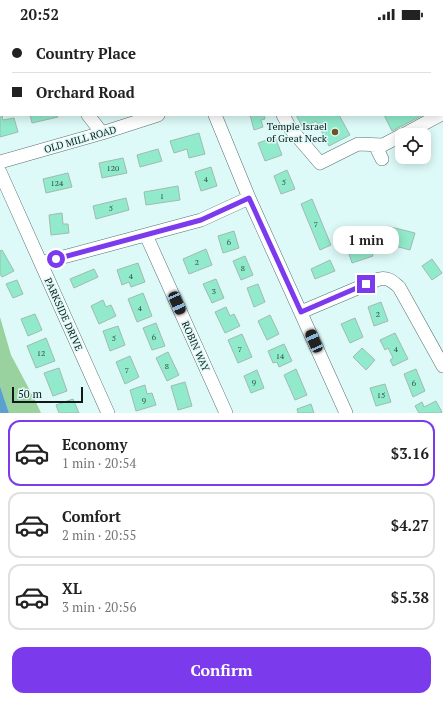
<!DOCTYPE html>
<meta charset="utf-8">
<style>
body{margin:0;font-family:"PT Serif",serif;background:#f6f6f6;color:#222;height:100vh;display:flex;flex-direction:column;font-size:15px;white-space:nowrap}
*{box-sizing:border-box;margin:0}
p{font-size:13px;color:#767676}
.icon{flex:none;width:22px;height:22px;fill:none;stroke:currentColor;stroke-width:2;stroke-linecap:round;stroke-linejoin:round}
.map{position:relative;height:385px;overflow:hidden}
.drawer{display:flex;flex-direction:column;background:#fff;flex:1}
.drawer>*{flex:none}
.hud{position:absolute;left:0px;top:0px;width:443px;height:88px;box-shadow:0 2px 10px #0003;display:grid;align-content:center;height:88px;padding:0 12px;background:#fff}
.buttons{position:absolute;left:395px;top:100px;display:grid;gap:8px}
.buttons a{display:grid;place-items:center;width:36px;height:36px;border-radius:8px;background:#fff;box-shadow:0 2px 10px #0003;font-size:20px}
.scale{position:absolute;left:12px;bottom:10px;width:71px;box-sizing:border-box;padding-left:4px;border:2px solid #101a19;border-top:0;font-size:11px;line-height:14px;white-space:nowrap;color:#101a19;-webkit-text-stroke:3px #ddfaf8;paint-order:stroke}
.end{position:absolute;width:18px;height:18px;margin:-9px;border:5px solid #7c3aed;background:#fff;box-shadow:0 0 0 2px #fff}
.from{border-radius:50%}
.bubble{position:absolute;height:28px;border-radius:12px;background:#fff;box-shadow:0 2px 10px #0003;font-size:13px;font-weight:600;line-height:28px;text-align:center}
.car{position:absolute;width:12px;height:24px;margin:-12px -6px;border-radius:5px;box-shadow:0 0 3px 1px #0007;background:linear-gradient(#222 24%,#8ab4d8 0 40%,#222 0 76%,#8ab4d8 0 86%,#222 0)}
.hud b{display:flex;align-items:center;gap:14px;height:38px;font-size:15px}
.hud b+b{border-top:1px solid #e0e0e0}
.hud i{width:10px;height:10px;background:#222}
ul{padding:7px 0 0;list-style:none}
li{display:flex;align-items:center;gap:12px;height:66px;margin:0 8px 6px;padding:0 4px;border:2px solid #e0e0e0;border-radius:12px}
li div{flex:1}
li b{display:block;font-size:15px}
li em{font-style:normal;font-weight:600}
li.active{border-color:#7c3aed}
li>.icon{width:36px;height:36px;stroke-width:1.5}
.button{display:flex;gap:8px;margin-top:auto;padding:8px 12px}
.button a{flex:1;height:46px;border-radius:12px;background:#7c3aed;color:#fff;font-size:16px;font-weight:600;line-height:46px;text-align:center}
.status{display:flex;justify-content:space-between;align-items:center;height:28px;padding:0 20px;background:#fff;direction:ltr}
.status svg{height:11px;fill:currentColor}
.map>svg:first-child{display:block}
</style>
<div class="status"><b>20:52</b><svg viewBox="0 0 49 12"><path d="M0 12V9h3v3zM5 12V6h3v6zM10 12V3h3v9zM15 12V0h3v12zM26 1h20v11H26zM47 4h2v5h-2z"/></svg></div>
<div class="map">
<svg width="443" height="385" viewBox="0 0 443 385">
<rect width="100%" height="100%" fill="#ddfaf8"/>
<path fill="#99d19f" d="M0,289L11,327L35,372L41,385H9L0,358Z"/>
<path fill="#5aa2cd" d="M0,358L9,385H0Z"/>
<path fill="#91eacb" stroke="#a2bab0" d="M0,87H2L3,92L14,90L18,104L0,109Z
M30,87H57L58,89L32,95Z
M250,87H264L265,91L261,92L263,99L254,102Z
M296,87H339L350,107L329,118L316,93L303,100Z
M384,87H423L392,103Z
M199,105L205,126L189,130L187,121L174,125L170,113Z
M275,109L282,127L265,133L258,115Z
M158,121L162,133L140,139L137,127Z
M123,130L127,145L102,150L99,135Z
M211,139L217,158L201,163L195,144Z
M287,142L295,161L281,166L274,148Z
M68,145L72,159L46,165L43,151Z
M178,158L180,172L146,177L144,164Z
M126,170L129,182L96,191L93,178Z
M312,171L331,217L320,222L301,176Z
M62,185L63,196H68L69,205L51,207L49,187Z
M387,198L415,205L410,222L391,217L393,210L384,208Z
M234,203L239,220L223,225L218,208Z
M366,207L373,228L352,235L348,223L357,221L354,211Z
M206,221L212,237L189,246L183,231Z
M2,222L14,243L2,249L0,246V223Z
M245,228L253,247L241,252L233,233Z
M432,231L442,245L432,252L422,238Z
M330,232L335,243L315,251L311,241Z
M138,235L145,254L131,259L129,254L122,257L117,242Z
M94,241L98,249L74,260L70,251Z
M216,251L224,270L212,275L203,256Z
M17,252L23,266L13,270L6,256Z
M258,256L265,274L254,279L247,260Z
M143,265L152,288L137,294L128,271Z
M103,272L106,279L111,277L116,288L99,296L91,278Z
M381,274L388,293L374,298L368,279Z
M226,279L230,288L234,286L240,298L225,305L215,284Z
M35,286L42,302L28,308L21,291Z
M270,287L279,306L267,312L258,293Z
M355,290L363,309L350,315L341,296Z
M156,295L165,318L152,322L143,300Z
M118,298L125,317L110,323L103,303Z
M395,305L408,331L393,338L390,332L393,330L388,320L385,322L380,312Z
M242,306L252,329L238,335L228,312Z
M46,310L55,333L36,340L27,318Z
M284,316L292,333L279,339L277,334L273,335L268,323Z
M362,320L375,332L366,342L353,329Z
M168,324L179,347L167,353L156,330Z
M130,328L139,349L125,356L116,334Z
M59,340L67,363L53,368L44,345Z
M296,341L307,367L295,372L284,347Z
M416,341L425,363L413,369L404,346Z
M257,342L264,360L251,365L244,348Z
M185,354L192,378L178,382L171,358Z
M385,356L391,374L376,378L370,360Z
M145,357L147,366L152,365L156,377L136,383L130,362Z
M73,371L79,385H59L56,377Z
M436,373L442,384L441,385H419L415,378L422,374L424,379Z
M311,376L314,385H298L297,381Z"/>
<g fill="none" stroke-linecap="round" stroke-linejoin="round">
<defs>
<path id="minor" d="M416,0V1
M319,1L321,0
M442,58L443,60
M88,87L102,105
M215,87L249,170L346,385
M283,87L290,100L320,135L358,116L383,117L402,107
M403,107L440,87
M375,117L382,131
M0,134L102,105L158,87
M0,144L108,385
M146,207L226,385
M41,235L201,192L249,170
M301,284L379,251C388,249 392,253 399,259L443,338"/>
</defs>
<use href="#minor" stroke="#56706e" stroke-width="14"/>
<use href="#minor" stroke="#fff" stroke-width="13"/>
</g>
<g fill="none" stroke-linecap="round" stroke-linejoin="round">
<path stroke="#7c3aed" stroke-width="5" d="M56,231L201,192L249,170L301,284L366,256"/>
</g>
<circle fill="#6f5526" stroke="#ddfaf8" stroke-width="1.5" cx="335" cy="104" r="4"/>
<g text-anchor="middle" stroke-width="3" stroke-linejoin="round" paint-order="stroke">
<g font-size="8" fill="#304e46">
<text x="113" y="143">120</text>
<text x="206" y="154">4</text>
<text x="284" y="157">5</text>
<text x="57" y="158">124</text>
<text x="162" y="171">1</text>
<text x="111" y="183">5</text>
<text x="316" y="199">7</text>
<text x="229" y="217">6</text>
<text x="197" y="237">2</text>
<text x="243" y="243">8</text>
<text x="131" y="251">4</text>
<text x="214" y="266">3</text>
<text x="140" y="283">4</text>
<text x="378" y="289">2</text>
<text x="154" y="312">6</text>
<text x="114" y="313">5</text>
<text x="240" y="324">7</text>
<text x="396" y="324">4</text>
<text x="41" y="328">12</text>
<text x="280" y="331">14</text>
<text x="167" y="341">8</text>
<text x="127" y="345">7</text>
<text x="254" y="357">9</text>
<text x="414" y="358">6</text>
<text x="381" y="370">15</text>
<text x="144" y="375">9</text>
</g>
<g font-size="10" fill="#101a19" stroke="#ddfaf8" text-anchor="end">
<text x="327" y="102">Temple Israel<tspan x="327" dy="12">of Great Neck</tspan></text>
</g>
<g font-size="10" fill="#101a19" stroke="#ddfaf8">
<text transform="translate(80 111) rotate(-16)" y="4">OLD MILL ROAD</text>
<text transform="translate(64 286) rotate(66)" y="4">PARKSIDE DRIVE</text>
<text transform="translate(196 318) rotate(66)" y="4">ROBIN WAY</text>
</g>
</g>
</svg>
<div class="buttons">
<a><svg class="icon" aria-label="locate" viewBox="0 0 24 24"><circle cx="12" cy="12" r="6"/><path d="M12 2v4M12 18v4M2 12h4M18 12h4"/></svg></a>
</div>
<div class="scale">50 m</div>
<i class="end from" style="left:56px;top:231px"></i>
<i class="end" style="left:366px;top:256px"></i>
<div class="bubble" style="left:333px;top:198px;width:66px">1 min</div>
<i class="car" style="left:177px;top:275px;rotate:156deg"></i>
<i class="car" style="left:314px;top:313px;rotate:336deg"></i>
<div class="hud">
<b><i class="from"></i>Country Place</b>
<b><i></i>Orchard Road</b>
</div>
</div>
<section class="drawer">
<ul>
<li class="active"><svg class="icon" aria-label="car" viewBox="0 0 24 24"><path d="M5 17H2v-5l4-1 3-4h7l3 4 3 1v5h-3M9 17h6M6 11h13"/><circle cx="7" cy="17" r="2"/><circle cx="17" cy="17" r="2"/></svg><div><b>Economy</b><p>1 min · 20:54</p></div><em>$3.16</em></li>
<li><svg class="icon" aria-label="car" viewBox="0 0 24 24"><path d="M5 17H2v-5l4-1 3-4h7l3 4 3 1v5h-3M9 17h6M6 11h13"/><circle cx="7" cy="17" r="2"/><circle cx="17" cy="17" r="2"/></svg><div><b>Comfort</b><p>2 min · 20:55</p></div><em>$4.27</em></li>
<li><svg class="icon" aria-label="car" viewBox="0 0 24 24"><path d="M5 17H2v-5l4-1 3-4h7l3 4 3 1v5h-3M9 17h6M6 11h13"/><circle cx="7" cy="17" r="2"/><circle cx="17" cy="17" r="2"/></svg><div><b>XL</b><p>3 min · 20:56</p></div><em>$5.38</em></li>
</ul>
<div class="button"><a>Confirm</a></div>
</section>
